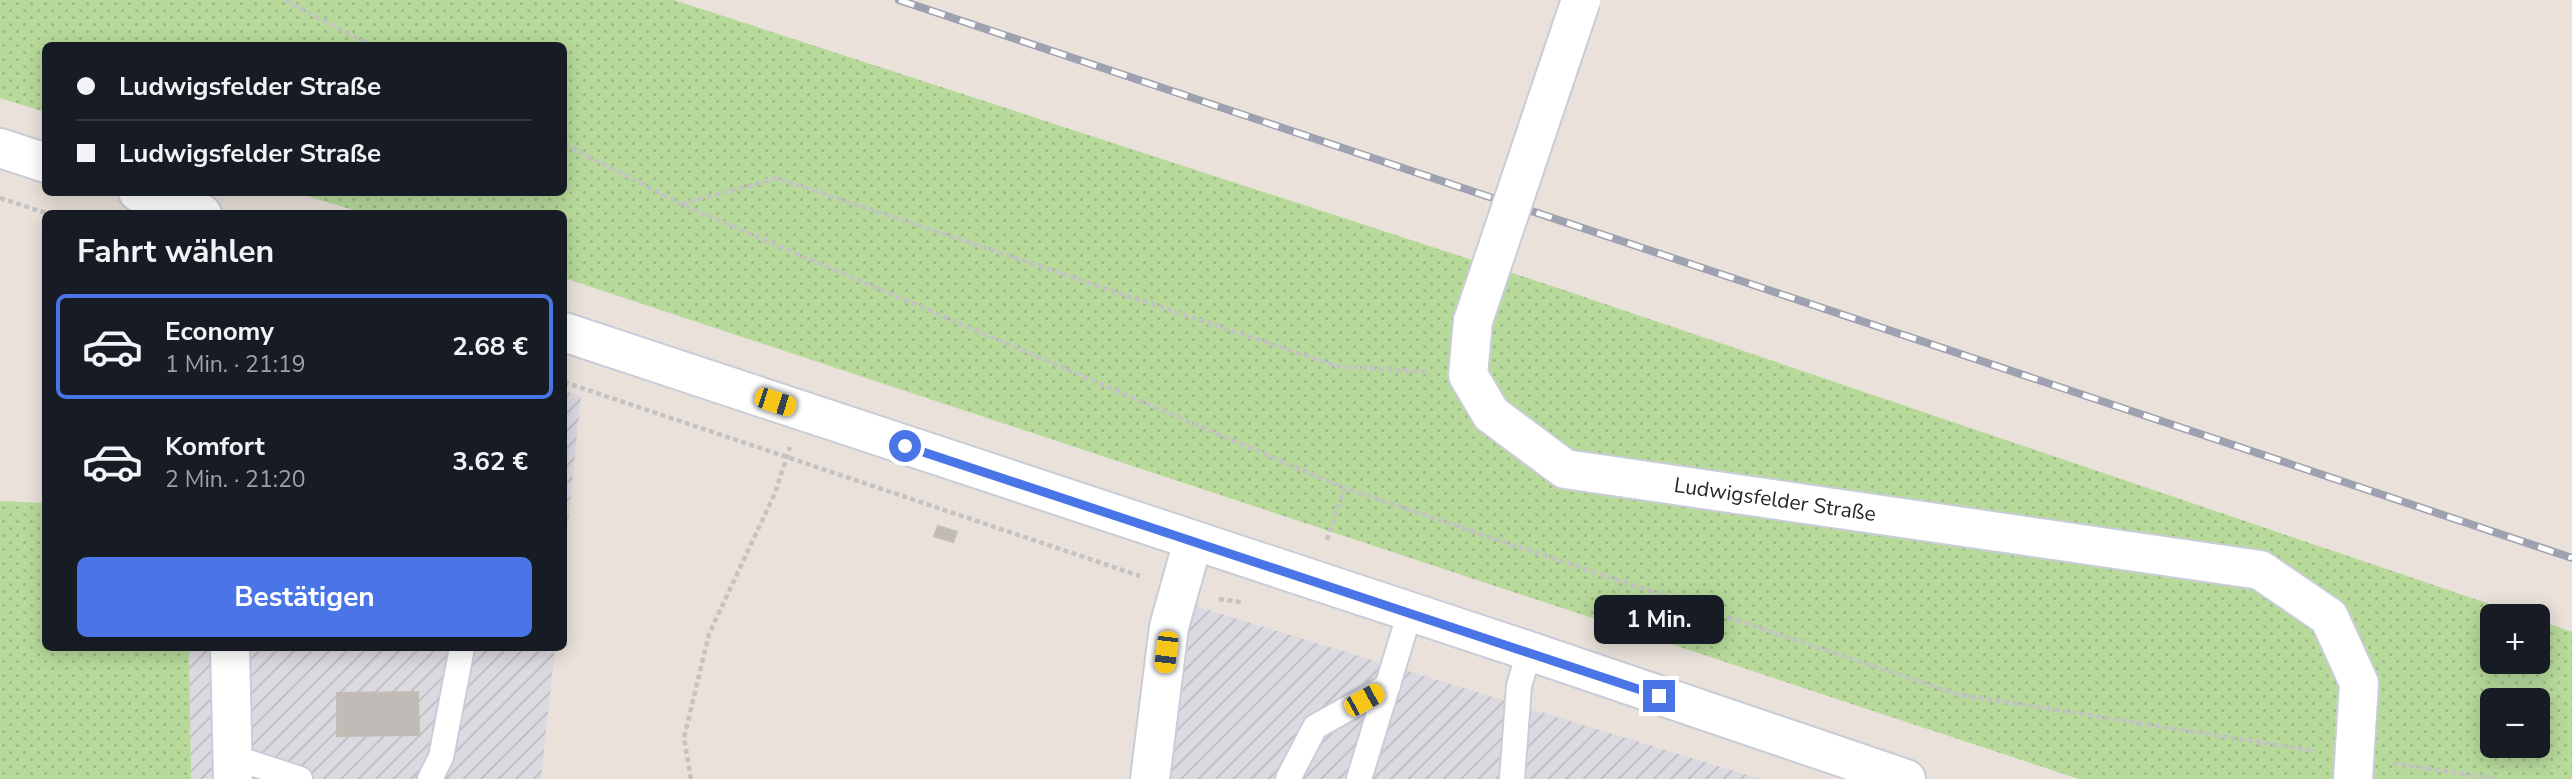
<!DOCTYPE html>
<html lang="de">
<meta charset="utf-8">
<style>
body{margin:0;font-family:"Nunito Sans",sans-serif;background:#20242c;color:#f1f3f6;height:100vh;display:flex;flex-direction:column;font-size:26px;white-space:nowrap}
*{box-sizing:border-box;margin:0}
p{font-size:23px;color:#9ea1a6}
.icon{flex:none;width:38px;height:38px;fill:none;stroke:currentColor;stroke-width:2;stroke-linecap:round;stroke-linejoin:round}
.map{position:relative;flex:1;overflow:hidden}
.side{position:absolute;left:42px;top:210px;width:525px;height:441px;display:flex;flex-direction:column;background:#171b24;border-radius:10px;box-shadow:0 4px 18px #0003}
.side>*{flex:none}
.banner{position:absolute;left:42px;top:42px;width:525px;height:154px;border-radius:10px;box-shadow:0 4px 18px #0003;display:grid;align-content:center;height:154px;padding:0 35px;background:#171b24}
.buttons{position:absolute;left:2480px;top:604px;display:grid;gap:14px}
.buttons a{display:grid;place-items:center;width:70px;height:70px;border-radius:10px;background:#171b24;box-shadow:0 4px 18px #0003;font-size:35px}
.end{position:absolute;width:32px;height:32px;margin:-16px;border:9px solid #4975e7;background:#fff;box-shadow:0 0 0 4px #fff}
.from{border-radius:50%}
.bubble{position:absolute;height:49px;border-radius:10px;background:#171b24;box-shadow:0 4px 18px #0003;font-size:23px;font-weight:700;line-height:49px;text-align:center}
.car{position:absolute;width:21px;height:42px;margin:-21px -10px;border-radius:9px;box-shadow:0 0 5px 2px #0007;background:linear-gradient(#f5c518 24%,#345 0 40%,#f5c518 0 76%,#345 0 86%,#f5c518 0)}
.banner b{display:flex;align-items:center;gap:24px;height:66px;font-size:26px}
.banner b+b{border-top:2px solid #363941}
.banner i{width:18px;height:18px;background:#f1f3f6}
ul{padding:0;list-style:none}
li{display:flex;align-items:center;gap:21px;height:105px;margin:0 14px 10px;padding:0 21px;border:4px solid transparent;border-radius:10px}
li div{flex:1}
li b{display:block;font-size:26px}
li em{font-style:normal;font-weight:700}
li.active{border-color:#4975e7}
li>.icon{width:63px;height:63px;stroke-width:1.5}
h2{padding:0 35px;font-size:32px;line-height:84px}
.cta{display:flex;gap:14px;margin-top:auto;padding:14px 35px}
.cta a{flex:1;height:80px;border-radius:10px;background:#4975e7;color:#fff;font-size:28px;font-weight:700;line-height:80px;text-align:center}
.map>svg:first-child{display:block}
</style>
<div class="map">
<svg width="2572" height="779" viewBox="0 0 2572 779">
<defs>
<pattern id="industrial-furrows" width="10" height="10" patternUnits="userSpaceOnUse" patternTransform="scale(1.75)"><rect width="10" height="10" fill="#dcdae1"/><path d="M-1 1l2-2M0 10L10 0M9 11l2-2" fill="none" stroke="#bdbbc1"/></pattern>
<pattern id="grass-dots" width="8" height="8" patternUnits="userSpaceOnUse" patternTransform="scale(1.75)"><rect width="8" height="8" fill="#b7da9b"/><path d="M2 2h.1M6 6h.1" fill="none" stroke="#9dbb86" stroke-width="1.8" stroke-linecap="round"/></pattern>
</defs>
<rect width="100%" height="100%" fill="#e9e1da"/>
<path fill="url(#industrial-furrows)" d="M564,391L581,396L564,563Z
M1189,604L1760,779H1167Z
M189,648H555L541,779H191Z"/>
<path fill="url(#grass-dots)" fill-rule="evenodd" d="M0,0H674L1546,284L2525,616H2492V662H2538V620L2572,632V779H2079L564,278V214L363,213L297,193L564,192V46H46L45,112L0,98ZM2492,700H2538V746H2492Z
M0,501L45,503L46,648H189L191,779H0Z"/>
<path fill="#c1bbb7" stroke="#c3bdb4" stroke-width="2" d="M938,526L957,532L953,542L934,536Z
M418,692L419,735L337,736V693Z"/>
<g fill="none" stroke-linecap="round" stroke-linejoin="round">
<defs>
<path id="lane" d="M233,757L300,779
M430,779L441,757L462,648
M1288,779L1315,727L1388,686
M1359,779L1410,612
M1512,779L1519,686L1529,651"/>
<g id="street">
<path id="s1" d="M1473,321L1468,375L1491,414L1565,469L2260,570L2329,617L2359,683L2353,779"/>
<path d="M230,648L233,779"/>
<path d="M1150,779L1169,627L1193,541"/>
</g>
<path id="secondary" d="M0,148L46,163
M138,192L202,214
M564,332L1529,651L1906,779"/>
</defs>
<use href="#lane" stroke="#c9cdd8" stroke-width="28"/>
<use href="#street" stroke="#c9cdd8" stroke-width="42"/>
<use href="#secondary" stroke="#c9cdd8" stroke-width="42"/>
<path stroke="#c3c3c3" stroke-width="4.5" stroke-dasharray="5 3.5" stroke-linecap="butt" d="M285,0L373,46
M564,144L681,204L1344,488L1956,694L2315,751
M0,198L49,214
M682,204L777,178L1336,366L1429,372
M564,382L1140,576
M1327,540L1344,488
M1219,599L1241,602
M2393,763L2496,779
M691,779L684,738L709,634L775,493L790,447"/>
<use href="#lane" stroke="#fff" stroke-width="24"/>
<use href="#street" stroke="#fff" stroke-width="38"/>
<use href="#secondary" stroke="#fff" stroke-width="38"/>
<defs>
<path id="rail" d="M899,0L2572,558"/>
</defs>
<use href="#rail" stroke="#9ea2b0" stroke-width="8"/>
<use href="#rail" stroke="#fff" stroke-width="5" stroke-dasharray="16" stroke-linecap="butt"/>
<defs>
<path id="street-bridge" d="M1473,321L1581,0"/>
</defs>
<use href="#street-bridge" stroke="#c9cdd8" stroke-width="42" stroke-linecap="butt"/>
<use href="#street-bridge" stroke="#fff" stroke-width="38"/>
</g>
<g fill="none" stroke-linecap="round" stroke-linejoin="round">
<path stroke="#4975e7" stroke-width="9" d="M905,446L1659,696"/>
</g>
<g text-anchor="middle" stroke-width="6" stroke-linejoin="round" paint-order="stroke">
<g font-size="21" fill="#272727" stroke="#fff">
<text dy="7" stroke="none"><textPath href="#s1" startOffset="404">Ludwigsfelder Straße</textPath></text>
</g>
</g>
</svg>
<div class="buttons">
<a>+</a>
<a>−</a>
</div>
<i class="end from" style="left:905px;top:446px"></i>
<i class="end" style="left:1659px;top:696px"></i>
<div class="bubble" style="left:1594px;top:595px;width:130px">1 Min.</div>
<i class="car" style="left:775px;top:402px;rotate:108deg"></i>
<i class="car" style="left:1166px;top:652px;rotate:187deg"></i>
<i class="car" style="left:1364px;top:700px;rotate:61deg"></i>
<div class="banner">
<b><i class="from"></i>Ludwigsfelder Straße</b>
<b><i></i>Ludwigsfelder Straße</b>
</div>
<section class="side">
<h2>Fahrt wählen</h2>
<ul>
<li class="active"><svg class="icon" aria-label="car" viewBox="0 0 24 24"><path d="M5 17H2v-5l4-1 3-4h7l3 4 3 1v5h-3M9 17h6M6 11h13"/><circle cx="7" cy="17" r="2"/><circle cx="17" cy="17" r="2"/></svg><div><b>Economy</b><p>1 Min. · 21:19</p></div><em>2.68 €</em></li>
<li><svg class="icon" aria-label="car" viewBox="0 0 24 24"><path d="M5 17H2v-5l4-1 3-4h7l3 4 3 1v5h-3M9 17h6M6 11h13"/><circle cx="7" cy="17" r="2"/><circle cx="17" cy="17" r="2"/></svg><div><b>Komfort</b><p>2 Min. · 21:20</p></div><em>3.62 €</em></li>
</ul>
<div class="cta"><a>Bestätigen</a></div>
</section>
</div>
